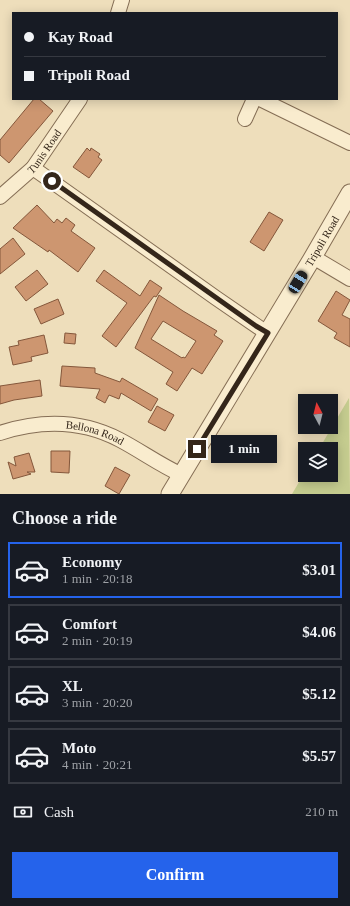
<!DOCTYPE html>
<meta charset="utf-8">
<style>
body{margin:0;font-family:"Times New Roman",serif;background:#242831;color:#f1f3f6;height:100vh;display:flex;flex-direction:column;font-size:15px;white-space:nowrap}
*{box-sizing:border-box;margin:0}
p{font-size:13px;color:#9ea1a6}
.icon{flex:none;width:22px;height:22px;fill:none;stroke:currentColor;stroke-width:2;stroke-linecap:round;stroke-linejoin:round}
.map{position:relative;height:494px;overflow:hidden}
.panel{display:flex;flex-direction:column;background:#171b24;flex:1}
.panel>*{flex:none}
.top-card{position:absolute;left:12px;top:12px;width:326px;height:88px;border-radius:0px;box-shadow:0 2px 10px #0003;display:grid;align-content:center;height:88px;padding:0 12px;background:#171b24}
.needle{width:26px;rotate:353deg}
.controls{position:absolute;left:298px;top:394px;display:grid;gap:8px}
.controls a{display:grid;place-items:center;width:40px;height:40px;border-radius:0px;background:#171b24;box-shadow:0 2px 10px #0003;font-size:20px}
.end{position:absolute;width:18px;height:18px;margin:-9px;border:5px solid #34261a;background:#fff;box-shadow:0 0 0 2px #fff}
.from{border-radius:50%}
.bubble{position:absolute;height:28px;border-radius:0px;background:#171b24;box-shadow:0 2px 10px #0003;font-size:13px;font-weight:800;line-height:28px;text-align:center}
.car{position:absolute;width:12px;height:24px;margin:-12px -6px;border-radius:5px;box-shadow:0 0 3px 1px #0007;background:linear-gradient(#222 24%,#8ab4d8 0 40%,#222 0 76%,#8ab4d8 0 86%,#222 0)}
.top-card b{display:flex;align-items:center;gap:14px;height:38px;font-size:15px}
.top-card b+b{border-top:1px solid #363941}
.top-card i{width:10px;height:10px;background:#f1f3f6}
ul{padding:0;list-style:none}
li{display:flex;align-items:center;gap:12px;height:56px;margin:0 8px 6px;padding:0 4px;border:2px solid #363941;border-radius:0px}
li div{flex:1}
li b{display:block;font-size:15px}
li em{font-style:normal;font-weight:800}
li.selected{border-color:#2563eb}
li>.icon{width:36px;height:36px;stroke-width:1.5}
h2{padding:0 12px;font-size:18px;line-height:48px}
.pay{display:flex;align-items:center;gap:10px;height:44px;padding:0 12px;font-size:15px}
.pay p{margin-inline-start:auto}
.primary-button{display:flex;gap:8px;margin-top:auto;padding:8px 12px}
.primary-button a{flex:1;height:46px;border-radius:0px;background:#2563eb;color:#fff;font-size:16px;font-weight:800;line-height:46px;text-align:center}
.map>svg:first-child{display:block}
</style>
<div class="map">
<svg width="350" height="494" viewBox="0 0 350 494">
<rect width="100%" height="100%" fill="#eedebb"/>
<path fill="#c5cc8f" d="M349,398L350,494H292L305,472V475H331V449H319Z"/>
<path fill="#cd9670" stroke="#84573b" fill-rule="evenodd" d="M34,99H39L53,111L9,163L0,155V140Z
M87,148L90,151L91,148L100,154L98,157L102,160L89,178L73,167Z
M37,205L54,223L57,219L62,223L66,218L75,225L71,231L95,248L78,272L49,250L48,252L13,228Z
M269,212L283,220L264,251L250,242Z
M13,238L25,254L0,274V249Z
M37,270L48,284L26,301L15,287Z
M104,270L140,296L150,280L162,288L156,297L154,296L116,347L102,336L127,303L96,281Z
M336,291L350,300L342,315L350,319V347L334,338L337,333L318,321Z
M159,295L183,311L217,331L214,335L223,341L202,374L192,368L177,391L166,384L173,372L135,348ZM163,321L196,341L185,358L183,357L182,358L151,339Z
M58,299L64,314L41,324L34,309Z
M65,333L76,334L75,344L64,343Z
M44,335L48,353L31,357L32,361L13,365L9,347L19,345L18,341Z
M62,366L95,368V373L120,382L122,378L158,399L151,411L121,393L119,399L109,395L105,403L96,398L100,389L60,386Z
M40,380L42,396L14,400L0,404V386Z
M157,406L174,415L165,431L148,422Z
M51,451H70L69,473L51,472Z
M29,453L35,472H27L31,474L13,479L8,462L16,466L14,457Z
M115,467L130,475L119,494L105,486Z"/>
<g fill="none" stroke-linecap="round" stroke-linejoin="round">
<defs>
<g id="minor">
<path d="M118,13L122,0"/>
<path d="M260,99L350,143"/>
<path d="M245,119L254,99"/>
<path d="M33,168L216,298L267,333"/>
<path id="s1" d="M0,197L33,168L80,99"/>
<path d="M313,257L350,279"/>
<path id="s2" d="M0,433C40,420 82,420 120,440C141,451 160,465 182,475"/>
</g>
<g id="tertiary">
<path id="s3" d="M170,494L313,257L350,193"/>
</g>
</defs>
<use href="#minor" stroke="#856e55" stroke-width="16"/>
<use href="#tertiary" stroke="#856e55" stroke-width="19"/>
<use href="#minor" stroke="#f9ecce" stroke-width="14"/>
<use href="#tertiary" stroke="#f9ecce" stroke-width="17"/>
</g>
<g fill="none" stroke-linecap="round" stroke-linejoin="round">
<path stroke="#34261a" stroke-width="5" d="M52,181L256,326L268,333L197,449"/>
</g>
<g text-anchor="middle" stroke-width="3.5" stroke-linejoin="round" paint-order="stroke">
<g font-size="11" fill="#34261a" stroke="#f5e9cb">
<text dy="4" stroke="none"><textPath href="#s1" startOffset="64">Tunis Road</textPath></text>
<text dy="4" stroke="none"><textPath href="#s3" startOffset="295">Tripoli Road</textPath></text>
<text dy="4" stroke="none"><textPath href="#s2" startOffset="97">Bellona Road</textPath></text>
</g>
</g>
</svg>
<div class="controls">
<a><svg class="needle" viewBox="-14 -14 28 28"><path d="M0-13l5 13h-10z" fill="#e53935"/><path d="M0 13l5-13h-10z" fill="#9ea1a6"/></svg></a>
<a><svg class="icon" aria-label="layers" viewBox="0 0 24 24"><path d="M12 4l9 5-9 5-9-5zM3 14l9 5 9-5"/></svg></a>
</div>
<i class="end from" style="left:52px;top:181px"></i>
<i class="end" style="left:197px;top:449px"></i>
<div class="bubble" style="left:211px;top:435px;width:66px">1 min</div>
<i class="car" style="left:298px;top:282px;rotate:31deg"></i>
<div class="top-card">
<b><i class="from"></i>Kay Road</b>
<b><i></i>Tripoli Road</b>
</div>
</div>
<section class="panel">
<h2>Choose a ride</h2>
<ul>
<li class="selected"><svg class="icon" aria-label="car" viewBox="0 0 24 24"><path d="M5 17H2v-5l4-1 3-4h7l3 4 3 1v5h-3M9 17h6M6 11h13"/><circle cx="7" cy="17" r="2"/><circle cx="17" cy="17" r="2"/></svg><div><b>Economy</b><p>1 min · 20:18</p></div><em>$3.01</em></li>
<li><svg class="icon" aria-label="car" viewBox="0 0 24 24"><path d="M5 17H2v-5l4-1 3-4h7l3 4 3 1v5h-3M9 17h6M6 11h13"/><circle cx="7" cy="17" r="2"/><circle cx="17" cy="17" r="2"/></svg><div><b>Comfort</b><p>2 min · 20:19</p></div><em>$4.06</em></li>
<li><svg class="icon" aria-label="car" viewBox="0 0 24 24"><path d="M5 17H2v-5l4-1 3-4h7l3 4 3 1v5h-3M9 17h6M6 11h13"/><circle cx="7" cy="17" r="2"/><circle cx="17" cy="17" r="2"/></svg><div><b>XL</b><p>3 min · 20:20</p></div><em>$5.12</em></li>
<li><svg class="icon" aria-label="car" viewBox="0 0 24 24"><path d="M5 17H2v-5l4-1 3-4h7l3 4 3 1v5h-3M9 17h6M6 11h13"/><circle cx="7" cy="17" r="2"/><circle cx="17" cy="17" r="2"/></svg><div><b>Moto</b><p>4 min · 20:21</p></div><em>$5.57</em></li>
</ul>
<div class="pay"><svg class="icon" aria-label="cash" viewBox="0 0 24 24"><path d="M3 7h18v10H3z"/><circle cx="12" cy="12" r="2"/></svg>Cash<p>210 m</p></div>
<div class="primary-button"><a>Confirm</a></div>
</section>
